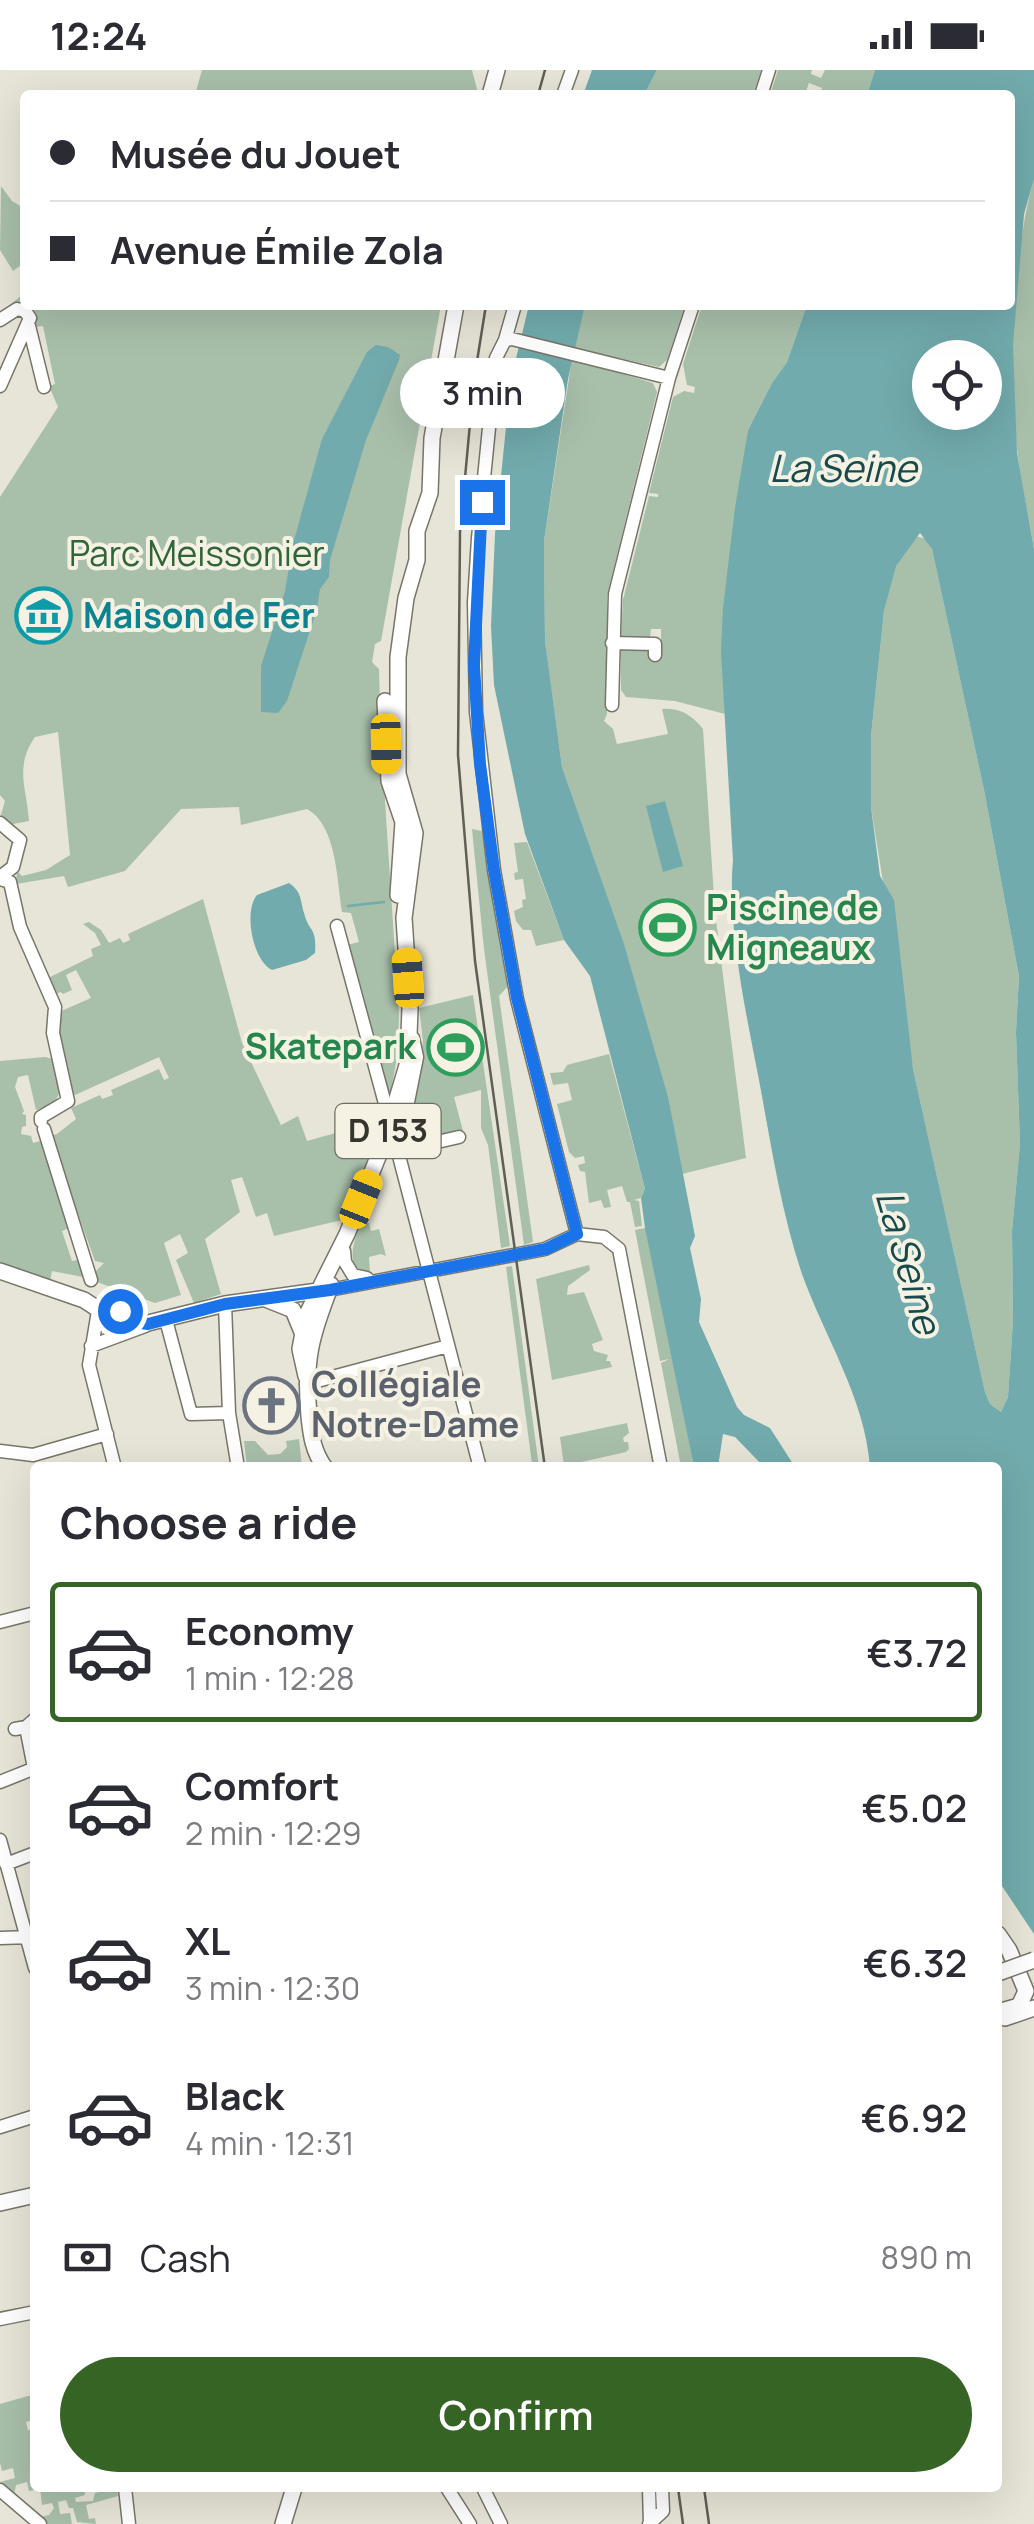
<!DOCTYPE html>
<meta charset="utf-8">
<style>
body{margin:0;font-family:Manrope,sans-serif;background:#f7f7f7;color:#2b2b33;height:100vh;display:flex;flex-direction:column;font-size:38px;white-space:nowrap}
*{box-sizing:border-box;margin:0}
p{font-size:32px;color:#7c7c81}
.icon{flex:none;width:55px;height:55px;fill:none;stroke:currentColor;stroke-width:2;stroke-linecap:round;stroke-linejoin:round}
.map{position:relative;flex:1;overflow:hidden}
.side{position:absolute;left:30px;top:1392px;width:972px;height:1030px;display:flex;flex-direction:column;background:#fff;border-radius:10px;box-shadow:0 10px 40px #0002}
.side>*{flex:none}
.hud{position:absolute;left:20px;top:20px;width:995px;height:220px;border-radius:10px;box-shadow:0 10px 40px #0002;display:grid;align-content:center;height:220px;padding:0 30px;background:#fff}
.controls{position:absolute;left:912px;top:270px;display:grid;gap:20px}
.controls a{display:grid;place-items:center;width:90px;height:90px;border-radius:50%;background:#fff;box-shadow:0 10px 40px #0002;font-size:50px}
.end{position:absolute;width:45px;height:45px;margin:-22px;border:12px solid #1a73e8;background:#fff;box-shadow:0 0 0 5px #fff}
.from{border-radius:50%}
.bubble{position:absolute;height:70px;border-radius:35px;background:#fff;box-shadow:0 10px 40px #0002;font-size:32px;font-weight:600;line-height:70px;text-align:center}
.car{position:absolute;width:30px;height:60px;margin:-30px -15px;border-radius:12px;box-shadow:0 0 8px 2px #0007;background:linear-gradient(#f5c518 24%,#345 0 40%,#f5c518 0 76%,#345 0 86%,#f5c518 0)}
.hud b{display:flex;align-items:center;gap:35px;height:95px;font-size:38px}
.hud b+b{border-top:2px solid #e1e1e2}
.hud i{width:25px;height:25px;background:#2b2b33}
ul{padding:0;list-style:none}
li{display:flex;align-items:center;gap:30px;height:140px;margin:0 20px 15px;padding:0 10px;border:5px solid transparent;border-radius:10px}
li div{flex:1}
li b{display:block;font-size:38px}
li em{font-style:normal;font-weight:600}
li.selected{border-color:#356424}
li>.icon{width:90px;height:90px;stroke-width:1.5}
h2{padding:0 30px;font-size:45px;line-height:120px}
.pay{display:flex;align-items:center;gap:25px;height:110px;padding:0 30px;font-size:38px}
.pay p{margin-inline-start:auto}
.cta{display:flex;gap:20px;margin-top:auto;padding:20px 30px}
.cta a{flex:1;height:115px;border-radius:60px;background:#356424;color:#fff;font-size:40px;font-weight:600;line-height:115px;text-align:center}
.status{display:flex;justify-content:space-between;align-items:center;height:70px;padding:0 50px;background:#fff;direction:ltr}
.status svg{height:28px;fill:currentColor}
.map>svg:first-child{display:block}
</style>
<div class="status"><b>12:24</b><svg viewBox="0 0 49 12"><path d="M0 12V9h3v3zM5 12V6h3v6zM10 12V3h3v9zM15 12V0h3v12zM26 1h20v11H26zM47 4h2v5h-2z"/></svg></div>
<div class="map">
<svg width="1034" height="2454" viewBox="0 0 1034 2454">
<rect width="100%" height="100%" fill="#e7e5d7"/>
<path fill="#a8bfaa" d="M202,0H472L478,23L195,25Z
M657,0H761L753,25H644Z
M778,0H812L811,4L821,8L825,0H875L867,25H820L822,18L809,13L806,21L812,25H770Z
M1034,109V479C1029,448 1022,417 1018,387C1007,306 1012,187 1034,109Z
M1,116L12,131L25,139V192L13,201L0,180Z
M25,222V235H441L381,571L375,574L372,592L379,599L381,670L399,945L398,981L390,1027L347,875L359,872L351,843L342,842C337,812 337,755 307,739L241,755L239,737L181,739L125,801L68,817L64,806L16,814L17,801L22,806L46,800L70,785L58,662L35,667C14,697 27,719 29,751L8,755L0,748L5,731L0,725V427L58,337L49,316L55,314L43,256L34,257L17,235L9,236Z
M585,235H685L667,290L659,297L574,278Z
M702,235H807L787,292L772,313L748,360L723,537L725,644L675,631L626,627L621,620V578L650,579L655,589L661,588V559H651L650,568L621,567L623,530L649,426L658,427V424L649,423L673,327L684,321L694,323L695,317L687,315L683,294Z
M572,289L653,313L657,322L607,526V644L604,651L613,659L617,674L668,664L662,639C680,637 693,646 703,659L715,842L746,1088L682,1104L668,1026L624,875L562,697L550,610L545,571L544,471Z
M916,466L929,470L932,479L984,720L1019,906L1016,962L1020,1074L1012,1161L1013,1250L1008,1327L1001,1342L990,1334L985,1322L913,999L871,737V666L884,541L895,496Z
M472,759L482,761L508,916L499,926L533,1172L524,1175L484,879Z
M527,772L564,870L536,876L531,860H523L516,851L514,841L523,837L522,830L526,829L523,809L515,810L514,803L518,802L514,773Z
M203,829L242,973L281,1055L298,1046L307,1071L382,1050L380,1062L342,1150L274,1166L267,1143L256,1147L242,1107L231,1110L240,1142L205,1169L221,1224L194,1233L176,1190L188,1183L180,1164L164,1173L181,1225L155,1233L97,1212L96,1201L104,1193L95,1191L50,1066L57,1064L76,1049L71,1038L100,1025L102,1029L113,1025L111,1020L159,999L164,1010L169,1008L159,987L75,1025L71,1020L60,977L59,942L91,928L76,900L66,905L72,920L63,924L61,922L53,925L46,909L93,886L91,879L101,875L95,863L83,854L89,852L101,860L109,873L120,868L123,873L130,870L128,864Z
M473,925L510,1176L501,1178L488,1075L481,1058V1020L454,1027L463,1061L406,1075L423,971L419,938Z
M609,984L645,1119L641,1128L634,1130L639,1131L642,1156L635,1157L630,1132H627L622,1116L607,1120L611,1137L604,1138L601,1130L589,1133L585,1102L580,1101L578,1095L585,1093L584,1086L575,1088L569,1082L557,1034L572,1030L568,1013L553,1015L550,1003L563,1002L567,995Z
M45,987L53,989C61,1015 68,1031 36,1040L28,1005L18,1007L15,1017L24,1041L22,1044L26,1045V1056L22,1057L21,1064L31,1066L33,1073L44,1070L71,1157L62,1161L72,1191L85,1189L88,1208L52,1201L50,1211L0,1193V991Z
M369,1153L371,1161L379,1159L386,1186L381,1184L369,1187L370,1203C343,1200 354,1174 359,1155Z
M645,1158L648,1160L694,1397H681L661,1293L669,1289L660,1291L635,1160Z
M589,1195L590,1200L568,1216L567,1225L584,1222L603,1270L592,1274L594,1281L608,1285L606,1291H610L612,1297L552,1310L536,1209Z
M512,1196L539,1397H517L532,1394L506,1197Z
M627,1353L629,1363L623,1368L624,1372H628L629,1379L626,1382L564,1396L560,1367Z
M299,1369L302,1397H292L291,1393L247,1397L244,1371H255L268,1385L280,1384L287,1377L286,1371Z
M35,2324L33,2350L26,2352L28,2360L34,2359L35,2365V2418H66L68,2421L84,2418L85,2425L75,2428L76,2432L93,2431L95,2423L117,2418L118,2426L86,2435L89,2449L95,2448L96,2454L77,2452L73,2438H69L66,2430L58,2432L60,2444L70,2443L72,2454H48L39,2447L49,2445L54,2438L52,2433L42,2435L40,2419L29,2421L27,2412L16,2415L14,2425L0,2412L15,2408L13,2398L2,2401L0,2393V2334Z"/>
<path fill="#72abad" fill-rule="evenodd" d="M592,0H657L644,25H583Z
M875,0H1034V109L1024,144L1013,275L1017,383L1034,479V1864L998,1810V1398L870,1397C865,1328 825,1268 802,1204C781,1142 771,1074 759,1010C746,943 727,857 733,790L721,582L723,537L735,438L748,360L772,313L787,292L807,235H1010V25H867ZM930,288H985V342H930ZM920,463L932,479L984,720L1019,906L1016,962L1020,1074L1012,1161L1013,1250L1008,1327L1001,1342L990,1334L985,1322L913,999L894,830L880,806L871,737V666L884,541L896,496Z
M529,235H585L568,309L544,471L545,571L562,697L624,874L668,1026L695,1166L690,1178L701,1229L699,1252L737,1337L744,1345L770,1358L795,1397H764L735,1367L723,1364L718,1397H694L645,1158L641,1128L645,1119L590,906L564,870L525,764L494,615L491,556L495,464L511,309Z
M376,275L388,277L400,285L399,290L366,370L330,490L329,507L320,519L317,539L287,631L278,643L261,642V596L285,521L293,474L322,369L367,282Z
M665,731L683,796L663,802L646,736Z
M289,813C302,822 300,829 304,843C309,863 317,856 315,883L306,890L272,900C253,891 243,842 257,825Z"/>
<g fill="none" stroke-linecap="round" stroke-linejoin="round">
<path stroke="#72abad" stroke-width="2.5" d="M348,836L384,832"/>
<defs>
<path id="minor" d="M563,25L572,0
M761,25L769,0
M0,250L17,239L25,241L30,248L0,316
M29,256L44,317
M505,270L515,235
M612,573L655,574V585
M612,635L615,524L669,308L693,235
M0,753L20,770L13,797L0,807
M0,809L10,812L20,857L55,937L53,963L68,1031L41,1047V1051
M337,856L390,1052
M413,968L417,987L398,1082L480,1398
M44,1059L91,1210
M398,1081L459,1067
M577,1164L517,929L494,800L476,642L474,532L478,468L496,288L505,270L512,269L669,308
M577,1164L604,1167L619,1179L661,1398
M344,1181L345,1192L353,1205L367,1208
M329,1220L545,1179L577,1164
M225,1234L229,1343L238,1398
M98,1241L89,1295L115,1398
M166,1250L191,1344L229,1343
M91,1276L145,1256
M306,1314L448,1276
M0,1381L33,1385L107,1364
M0,1552L35,1543
M26,1657L34,1698
M15,1659L26,1657L35,1649
M0,1712L35,1698
M0,1770L35,1898
M6,1794L35,1783
M0,1868L32,1867
M0,2057L35,2046
M0,2249L35,2242
M125,2418L129,2454
M447,2418L470,2454
M483,2418L501,2454
M649,2418L650,2454
M0,2420L40,2454
M649,2454L663,2441L662,2418"/>
<path id="major" d="M490,25L497,0
M385,631L389,711L403,752L398,825
M0,1201L84,1230L113,1249L140,1255L225,1234L325,1220
M268,1230L293,1240L302,1262
M306,1306L300,1279L306,1246L347,1164L384,1072L408,992L410,938L404,848L415,763L398,704V587L406,528L417,490V461L430,423L432,368L456,235
M325,1398C313,1381 311,1366 309,1346C304,1290 311,1266 331,1215
M998,1864L1009,1880L1026,1921L1019,1936L998,1942
M1005,1948L1034,1938
M0,2133L35,2125
M283,2454L294,2418"/>
</defs>
<use href="#minor" stroke="#787569" stroke-width="15"/>
<use href="#major" stroke="#787569" stroke-width="18"/>
<use href="#minor" stroke="#fff" stroke-width="12"/>
<use href="#major" stroke="#fff" stroke-width="15"/>
<path stroke="#605f57" stroke-width="2.5" d="M538,25L545,0
M486,235L474,310L460,462L458,685L475,891L545,1398
M678,2418L683,2454
M704,2418L709,2454"/>
<defs>
<path id="major-bridge" d="M998,1903L1034,1890"/>
</defs>
<use href="#major-bridge" stroke="#787569" stroke-width="18" stroke-linecap="butt"/>
<use href="#major-bridge" stroke="#fff" stroke-width="15"/>
</g>
<g fill="none" stroke-linecap="round" stroke-linejoin="round">
<path stroke="#1a73e8" stroke-width="12" d="M120,1241L112,1249L148,1254L225,1234L330,1220L546,1179L577,1164L517,928L494,800L480,694L474,596L482,432"/>
</g>
<defs>
<symbol id="museum-ring" viewBox="-11 -11 22 22"><circle r="9.5" fill="#f5f2e4" stroke="#0f9aa8" stroke-width="1.5"/><path d="M0-6L6-3V-2H-6V-3ZM-5-1h2V3h-2ZM-1-1h2V3h-2ZM3-1h2V3H3ZM-6 4H6V6H-6Z" fill="#0f9aa8"/></symbol>
<symbol id="stadium-ring" viewBox="-11 -11 22 22"><circle r="9.5" fill="#f5f2e4" stroke="#2e9e5b" stroke-width="1.5"/><path d="M0-5a6.5 5 0 1 0 0 10a6.5 5 0 1 0 0-10ZM-3.5-1.8h7v3.6h-7Z" fill="#2e9e5b"/></symbol>
<symbol id="church-ring" viewBox="-11 -11 22 22"><circle r="9.5" fill="#f5f2e4" stroke="#6b7280" stroke-width="1.5"/><path d="M-1.2-6h2.4v3.5h3.3v2.4h-3.3V6h-2.4V-.1h-3.3v-2.4h3.3Z" fill="#6b7280"/></symbol>
</defs>
<g fill-rule="evenodd">
<use href="#museum-ring" x="12" y="514" width="63" height="63"/>
<use href="#stadium-ring" x="636" y="826" width="63" height="63"/>
<use href="#stadium-ring" x="424" y="946" width="63" height="63"/>
<use href="#church-ring" x="240" y="1304" width="63" height="63"/>
</g>
<g text-anchor="middle" stroke-width="8" stroke-linejoin="round" paint-order="stroke">
<rect fill="#f5f2e4" stroke="#6f6d65" stroke-width="2.5" x="335.5" y="1034" width="105" height="54" rx="8"/>
<g font-size="32" font-weight="bold" fill="#35342e">
<text x="388" y="1072">D 153</text>
</g>
<g font-size="35" fill="#30653a" stroke="#f5f2e4">
<text x="197" y="496">Parc Meissonier</text>
</g>
<g font-size="35" font-weight="bold" fill="#0d838f" stroke="#f5f2e4" text-anchor="start">
<text x="83" y="558">Maison de Fer</text>
</g>
<g font-size="35" font-weight="bold" fill="#27864d" stroke="#f5f2e4" text-anchor="start">
<text x="706" y="850">Piscine de<tspan x="706" dy="40">Migneaux</tspan></text>
<text x="416" y="989" text-anchor="end">Skatepark</text>
</g>
<g font-size="35" font-weight="bold" fill="#5b616d" stroke="#f5f2e4" text-anchor="start">
<text x="311" y="1327">Collégiale<tspan x="311" dy="40">Notre-Dame</tspan></text>
</g>
<g font-size="38" font-style="italic" fill="#164a4c" stroke="#f5f2e4">
<text x="843" y="412">La Seine</text>
<text transform="translate(908 1192) rotate(74)" y="13">La Seine</text>
</g>
</g>
</svg>
<div class="controls">
<a><svg class="icon" aria-label="locate" viewBox="0 0 24 24"><circle cx="12" cy="12" r="6"/><path d="M12 2v4M12 18v4M2 12h4M18 12h4"/></svg></a>
</div>
<i class="end from" style="left:120px;top:1241px"></i>
<i class="end" style="left:482px;top:432px"></i>
<div class="bubble" style="left:400px;top:288px;width:165px">3 min</div>
<i class="car" style="left:386px;top:674px;rotate:179deg"></i>
<i class="car" style="left:408px;top:908px;rotate:356deg"></i>
<i class="car" style="left:361px;top:1129px;rotate:22deg"></i>
<div class="hud">
<b><i class="from"></i>Musée du Jouet</b>
<b><i></i>Avenue Émile Zola</b>
</div>
<section class="side">
<h2>Choose a ride</h2>
<ul>
<li class="selected"><svg class="icon" aria-label="car" viewBox="0 0 24 24"><path d="M5 17H2v-5l4-1 3-4h7l3 4 3 1v5h-3M9 17h6M6 11h13"/><circle cx="7" cy="17" r="2"/><circle cx="17" cy="17" r="2"/></svg><div><b>Economy</b><p>1 min · 12:28</p></div><em>€3.72</em></li>
<li><svg class="icon" aria-label="car" viewBox="0 0 24 24"><path d="M5 17H2v-5l4-1 3-4h7l3 4 3 1v5h-3M9 17h6M6 11h13"/><circle cx="7" cy="17" r="2"/><circle cx="17" cy="17" r="2"/></svg><div><b>Comfort</b><p>2 min · 12:29</p></div><em>€5.02</em></li>
<li><svg class="icon" aria-label="car" viewBox="0 0 24 24"><path d="M5 17H2v-5l4-1 3-4h7l3 4 3 1v5h-3M9 17h6M6 11h13"/><circle cx="7" cy="17" r="2"/><circle cx="17" cy="17" r="2"/></svg><div><b>XL</b><p>3 min · 12:30</p></div><em>€6.32</em></li>
<li><svg class="icon" aria-label="car" viewBox="0 0 24 24"><path d="M5 17H2v-5l4-1 3-4h7l3 4 3 1v5h-3M9 17h6M6 11h13"/><circle cx="7" cy="17" r="2"/><circle cx="17" cy="17" r="2"/></svg><div><b>Black</b><p>4 min · 12:31</p></div><em>€6.92</em></li>
</ul>
<div class="pay"><svg class="icon" aria-label="cash" viewBox="0 0 24 24"><path d="M3 7h18v10H3z"/><circle cx="12" cy="12" r="2"/></svg>Cash<p>890 m</p></div>
<div class="cta"><a>Confirm</a></div>
</section>
</div>
